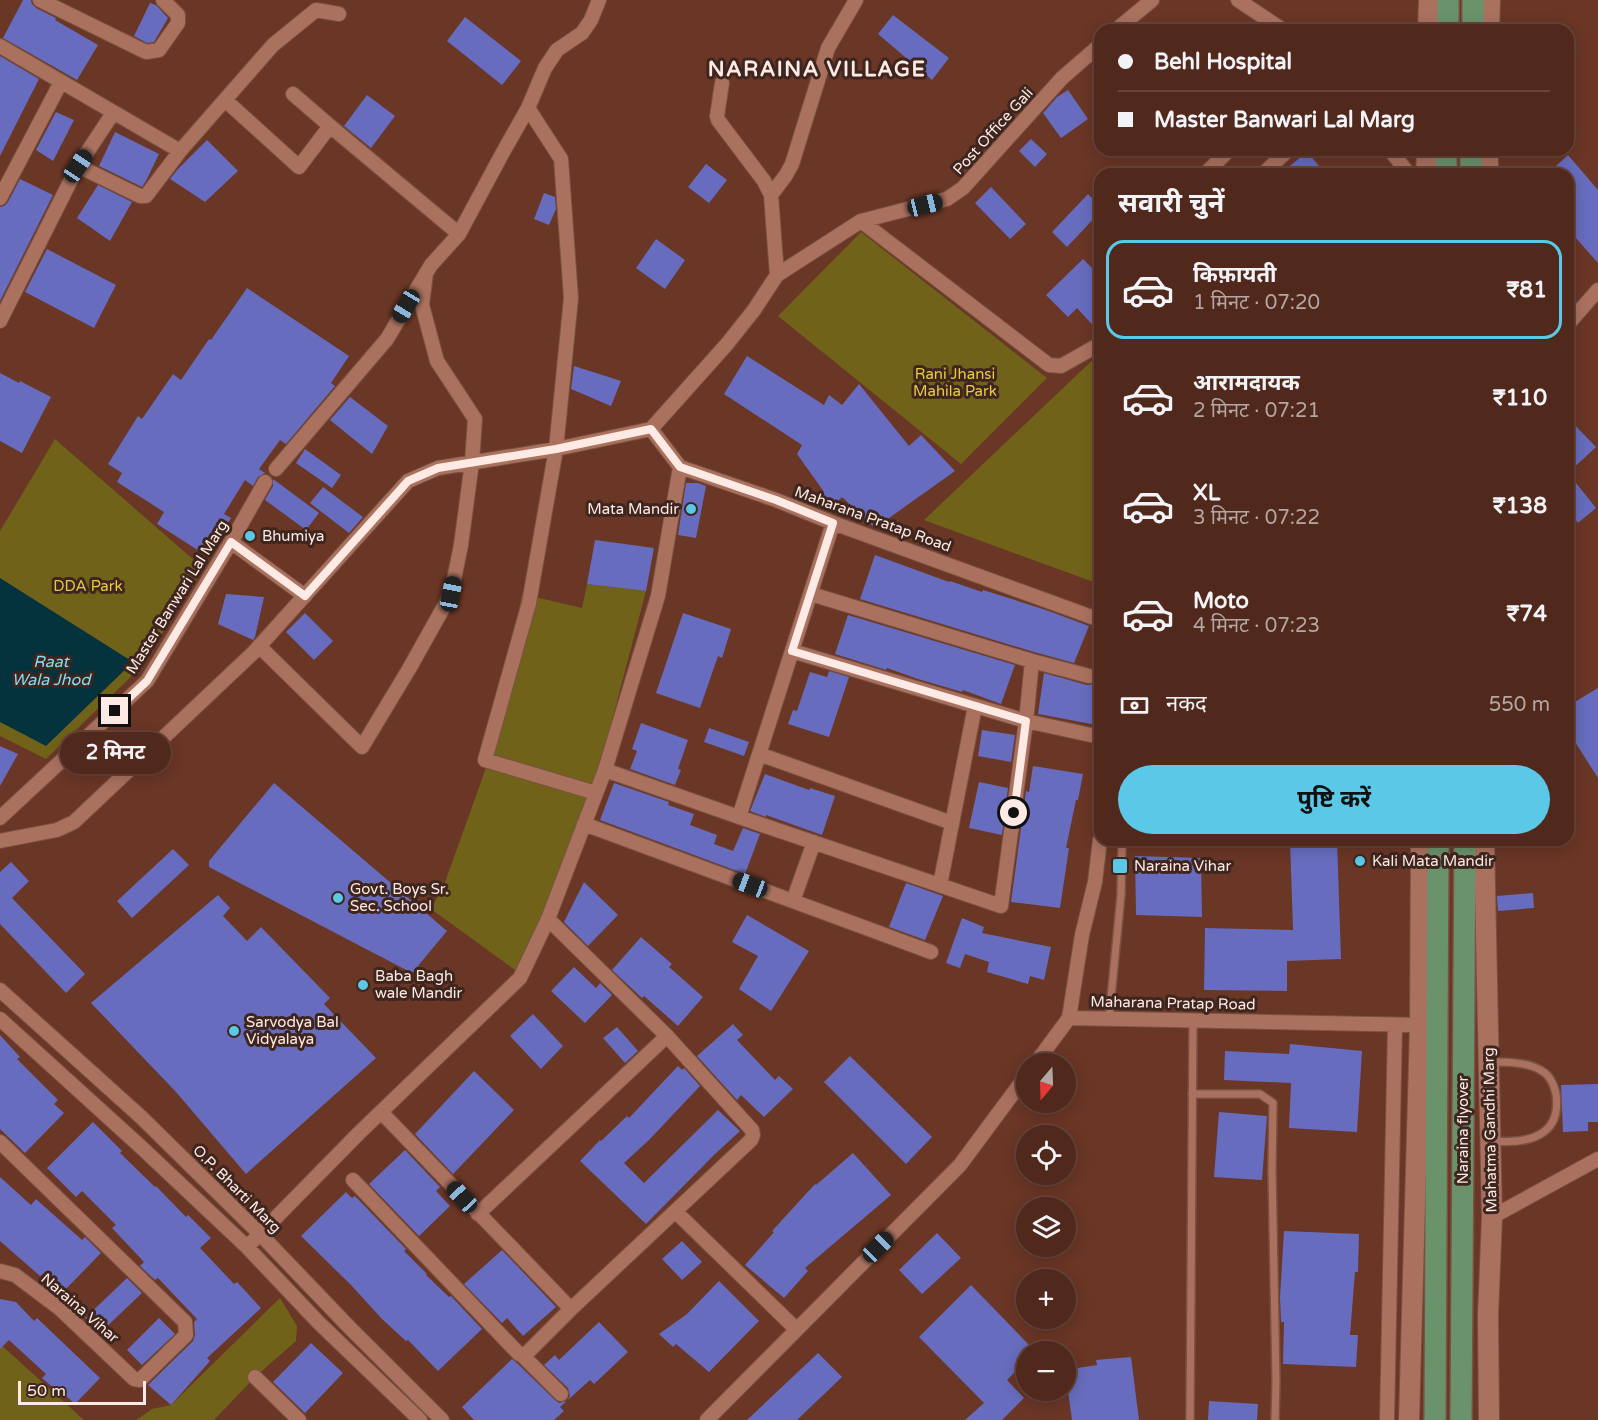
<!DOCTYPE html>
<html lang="hi">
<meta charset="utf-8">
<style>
body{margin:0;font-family:"Varela Round","Noto Sans Devanagari",sans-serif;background:#5a3429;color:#f1f3f6;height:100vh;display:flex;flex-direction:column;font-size:22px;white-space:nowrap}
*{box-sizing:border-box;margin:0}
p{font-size:20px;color:#b4a6a3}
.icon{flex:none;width:33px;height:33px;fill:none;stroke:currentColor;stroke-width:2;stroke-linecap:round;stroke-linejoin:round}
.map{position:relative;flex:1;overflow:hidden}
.drawer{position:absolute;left:1094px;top:168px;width:480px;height:678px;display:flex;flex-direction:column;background:#50281c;border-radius:18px;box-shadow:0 3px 15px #0003,0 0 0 2px #67443b}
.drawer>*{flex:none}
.top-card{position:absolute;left:1094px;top:24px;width:480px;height:132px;border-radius:18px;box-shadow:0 3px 15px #0003,0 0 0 2px #67443b;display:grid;align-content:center;height:132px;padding:0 24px;background:#50281c}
.needle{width:39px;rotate:199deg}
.tools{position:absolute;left:1016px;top:1053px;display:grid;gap:12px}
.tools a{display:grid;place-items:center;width:60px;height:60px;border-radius:50%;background:#50281c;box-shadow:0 3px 15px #0003,0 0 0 2px #67443b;font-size:30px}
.scale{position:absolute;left:18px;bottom:15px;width:128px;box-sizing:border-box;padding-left:6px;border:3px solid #feeae4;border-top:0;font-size:16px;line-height:21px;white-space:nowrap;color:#feeae4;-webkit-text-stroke:4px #3e261e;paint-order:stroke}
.end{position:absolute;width:27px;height:27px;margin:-14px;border:8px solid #feeae4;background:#111;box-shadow:0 0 0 3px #111}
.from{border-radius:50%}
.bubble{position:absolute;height:42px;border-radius:21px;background:#50281c;box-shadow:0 3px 15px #0003,0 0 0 2px #67443b;font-size:20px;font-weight:700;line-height:42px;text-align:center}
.car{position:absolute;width:18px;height:36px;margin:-18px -9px;border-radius:8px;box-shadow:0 0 4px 2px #0007;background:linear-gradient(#222 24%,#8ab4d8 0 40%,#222 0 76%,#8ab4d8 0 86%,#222 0)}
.top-card b{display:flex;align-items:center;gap:21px;height:57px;font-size:22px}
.top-card b+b{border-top:2px solid #67443b}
.top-card i{width:15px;height:15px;background:#f1f3f6}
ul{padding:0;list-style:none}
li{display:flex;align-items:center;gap:18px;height:99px;margin:0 12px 9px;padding:0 12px;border:3px solid transparent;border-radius:18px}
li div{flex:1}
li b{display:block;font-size:22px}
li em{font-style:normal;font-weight:700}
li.on{border-color:#5ac8e6}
li>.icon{width:54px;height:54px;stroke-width:1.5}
h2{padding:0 24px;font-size:27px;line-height:72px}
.pay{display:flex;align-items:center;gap:15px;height:66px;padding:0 24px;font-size:22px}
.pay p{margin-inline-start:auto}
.cta{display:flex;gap:12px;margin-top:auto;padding:12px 24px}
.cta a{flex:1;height:69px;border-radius:36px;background:#5ac8e6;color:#111;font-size:24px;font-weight:700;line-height:69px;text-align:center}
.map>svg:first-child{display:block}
</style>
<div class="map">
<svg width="1598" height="1420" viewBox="0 0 1598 1420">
<rect width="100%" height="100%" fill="#6a3626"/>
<path fill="#706319" d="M861,232L1047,378L961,464L778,316Z
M1099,354V584L924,520Z
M55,439L203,568L141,667L46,759L0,736V531Z
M587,584L646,591L599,770L545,918L515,970L431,909L444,885L491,754L522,594L582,608Z
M280,1298L297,1326L296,1341L255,1377L214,1420H136L152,1409L171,1405Z
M0,1344L84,1420H0Z"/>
<path fill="#04323d" d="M0,578L133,662L46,746L0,722Z"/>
<path fill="#676cbe" d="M23,0H31L32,4L36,8L56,18L55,20L98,45L77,80L3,38Z
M150,3L156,5L168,18L154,42L147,43L134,36Z
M893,15L949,58L932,80L878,34Z
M465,17L521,61L502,85L447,41Z
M0,56L39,79L0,156Z
M1068,90L1088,119L1061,138L1043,113L1057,97Z
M367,95L395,116L371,148L344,126Z
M56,112L74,120L53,161L36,150Z
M115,132L159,154L146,181L142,187L99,166Z
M1031,139L1047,154L1035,167L1019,151Z
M207,140L238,171L205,202L170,179L177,170Z
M1307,152L1326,174H1280Z
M1568,155L1598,190V263L1568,229V174H1547Z
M706,164L727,180L709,203L688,187Z
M20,179L53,195L0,301V207L4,206L8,202Z
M98,185L132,202L110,241L77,218Z
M991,187L1026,224L1010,239L975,203Z
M1100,191V212L1067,247L1052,232L1088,194L1092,198Z
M544,193L555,197L556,209L549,225L534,219Z
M656,239L685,260L665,289L636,268Z
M47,249L116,285L94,328L25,292Z
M1083,259L1100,276V333L1077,308L1068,317L1046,295Z
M247,288L349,356L331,383L335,386L286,444L280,440L259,469L265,473L258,477L253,486L245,480L224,514L231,518L207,556L157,524L164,512L117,482L122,473L108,464L138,416L142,419L173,374L181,380L209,339L211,340Z
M747,356L824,405L829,395L842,405L859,384L909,446L921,435L955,471L875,528L842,497L831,508L819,496L824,492L797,454L802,445L724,394Z
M574,366L621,381L611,406L571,389Z
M0,373L19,383L20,381L51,397L22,453L0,441Z
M350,397L388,426L372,454L330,420Z
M1568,418L1596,447L1568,473Z
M305,449L341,475L332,488L296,463Z
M1568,473L1596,508L1578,523L1568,510Z
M273,479L319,513L306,530L265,500L273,486Z
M686,483H698L706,486L696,538L678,535Z
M323,487L363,517L349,533L310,503Z
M595,540L654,548L646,591L587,584Z
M875,555L949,582L950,581L982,592L983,590L1046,610L1089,626L1074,663L1034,652L860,599Z
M226,594L264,597L255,637L253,640L218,624Z
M305,613L333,641L314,660L286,632Z
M683,613L731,629L722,658L718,656L700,708L656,693Z
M848,615L1015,665L1001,704L963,690L962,692L918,679L887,668L886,670L835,654Z
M829,671L849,677L829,737L788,724L793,710L797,711L810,672L827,677Z
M1044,673L1087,685L1100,684V710L1097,725L1038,714Z
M1598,688V778L1568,731V706Z
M641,723L688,740L678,769L681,770L675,785L630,769L637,751L632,749Z
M709,728L749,742L744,756L704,742Z
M982,730L1015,735L1011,762L978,756Z
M0,746L18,754L0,786Z
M1033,766L1083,774L1078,800H1076L1066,848H1069L1060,908L1011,902L1026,791L1029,792Z
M765,774L809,790L810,788L835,796L822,835L766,815V817L750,811Z
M979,782L1008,788L1002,835L969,828Z
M274,783L447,931L412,973L209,867V861Z
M614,783L669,802L668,805L694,814L690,825L717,835L714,844L733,851L743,828L760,834L745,874L600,820Z
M1290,840H1337L1341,959L1287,961V991L1204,990L1205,928L1293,930Z
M173,849L189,865L132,918L117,901Z
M1135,856L1201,858L1202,917L1136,915Z
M11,862L29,881L12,898L85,974L66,993L0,924V872Z
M584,882L618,915L588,946L564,922Z
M906,883L943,896L925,940L889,927Z
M1533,893L1534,908L1498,911L1497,896Z
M218,895L230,908L223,916L247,941L261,927L330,998L324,1004L376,1058L246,1174L176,1092L91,1003Z
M747,915L809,951L771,1011L739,989L758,956L732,942Z
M962,918L984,927L982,933L1051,947L1044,980L1030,976L1028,984L987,972L989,962L965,954L960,968L946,963Z
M641,937L672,964L669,967L703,997L678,1026L644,996L642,998L612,970Z
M574,967L596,988L600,983L612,995L585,1023L551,991Z
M533,1014L563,1046L541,1069L510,1036Z
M733,1024L743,1035L737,1040L775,1080L779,1076L793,1089L764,1117L741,1095L737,1100L697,1056Z
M617,1027L638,1051L625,1063L603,1038Z
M0,1035L20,1057L17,1059L58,1100L54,1104L64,1113L25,1153L0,1129Z
M1290,1044L1362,1051L1357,1132L1289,1128L1291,1083L1224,1080L1225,1051L1289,1054Z
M850,1056L932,1137L906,1164L824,1082Z
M678,1066L682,1070L684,1068L700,1086L649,1140L624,1163L644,1183L718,1110L740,1131L714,1155L646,1224L580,1161L600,1140L601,1141L627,1116L629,1118Z
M474,1071L514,1110L453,1174L415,1134Z
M1598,1084V1122H1588V1131L1563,1132L1561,1085Z
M1219,1112L1267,1116L1262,1180L1214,1177Z
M93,1122L122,1151L120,1153L155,1187L156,1186L186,1217L188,1215L211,1238L200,1248L234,1284L237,1282L261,1308L207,1358L210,1361L171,1405L148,1385L193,1341L195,1335L194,1322L197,1319L158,1278L155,1280L140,1266L144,1262L112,1228L116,1225L82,1191L76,1197L47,1168Z
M405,1150L440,1187L436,1191L450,1206L419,1236L369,1184Z
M853,1153L891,1195L805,1268L808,1271L784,1298L745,1265L774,1232L772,1231L815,1184L816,1185Z
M0,1177L31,1205L36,1199L82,1240L85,1237L101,1253L62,1293L43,1274L40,1276L0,1241Z
M346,1192L352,1198L355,1196L406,1249L404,1251L427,1274L426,1275L449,1297L451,1296L482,1329L438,1371L408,1340L406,1341L382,1319L351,1285L301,1236Z
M1284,1231L1359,1234L1358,1272H1355L1350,1335H1358L1356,1367L1283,1364L1284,1322H1281L1280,1297Z
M937,1233L961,1258L922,1294L899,1270Z
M682,1241L702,1262L682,1280L662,1259Z
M502,1250L556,1307L523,1336L507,1318L502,1323L464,1284Z
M127,1278L142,1293L100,1333L85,1318Z
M719,1281L759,1321L709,1372L676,1344L673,1347L659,1334L687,1314Z
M971,1285L1036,1352H1026V1361L1007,1380L1024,1398L1002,1420H965L984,1403L919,1337Z
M0,1299L16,1302L34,1321L37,1318L100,1378L75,1404L57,1388L56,1390L42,1378L46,1374L9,1340L0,1349Z
M159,1318L175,1334L142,1365L127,1350Z
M599,1322L628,1352L594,1384L590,1380L560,1407L564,1411L554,1420H474L462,1407L512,1359L517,1363L555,1400L559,1403L567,1401L570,1396L568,1388L544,1365L555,1355L559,1360Z
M311,1343L343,1373L305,1413L273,1382Z
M818,1353L842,1377L797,1420H747Z
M1131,1357L1139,1420H1072L1065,1370L1097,1365L1096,1360Z
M1209,1401L1258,1404L1257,1420H1208Z"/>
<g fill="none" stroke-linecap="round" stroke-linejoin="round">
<defs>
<path id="lane" d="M1109,1018L1121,895L1122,845L1125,840
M1491,1062C1507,1062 1528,1062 1542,1071C1551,1076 1554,1085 1556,1094C1562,1136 1528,1144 1494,1141
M1192,1094H1260L1273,1103L1272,1170L1276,1381L1275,1420
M1190,1420L1193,1021"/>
<path id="street" d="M40,0L146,52L159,50L178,23V15L163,0
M1238,0L1283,30
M1116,30L1152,0
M0,46L180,151L273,45L316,10L339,14
M722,83L717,116L718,120L764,181L771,195L777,275
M293,94L330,126
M225,100L299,167L330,126L459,234
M528,108L561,159L571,298L556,449L529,603L485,760L596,793
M113,113L78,166L140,196H146L180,151
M1390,150L1409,174
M1205,174L1229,150
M1263,174L1288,150
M771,195L786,175L792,164L828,48L856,0
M0,198L61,82
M861,221L1049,365L1061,366L1100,344
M0,321L78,166
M1568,324L1598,290
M651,429L680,467L776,500L833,523L1100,620
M276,469L387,339L431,265L459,234L502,154L528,108L545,68L557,50L582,33L591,20L599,0
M231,542L305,596
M811,594L1032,661L1089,676
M259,646L362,747L409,669L451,594L461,545L472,462L475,419L437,361L422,305L426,273
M792,651L833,523
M1032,661L1026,721L1100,737
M759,754L952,823
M605,770L739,817L1001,906L1026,721L792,651L739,817
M0,818L147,681L231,542L265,482
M584,824L931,952
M1100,840L1095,882L1082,935L1069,1018L1420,1025
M0,841L57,830L74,822L254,652L408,481L438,468L556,449L651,429L727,344L754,310L777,275L861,221L947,199L963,188L1062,78L1100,45
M940,885L975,706
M793,901L814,842
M548,919L667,1036
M0,990L141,1117L260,1234L350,1328L442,1420
M0,1019L141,1147L247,1247L319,1323L420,1420
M1035,1064L1069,1018
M382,1113L571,1309L751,1140L753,1135L752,1130L667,1036L478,1214
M0,1142L185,1322L186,1335L140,1380L134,1379L59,1308L15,1275L0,1271
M353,1180L519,1354H526L571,1309
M676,1212L796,1329
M1492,1217L1598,1159
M247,1247L359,1133L520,978L548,919L605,770L658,596L680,467
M522,1355L561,1394
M255,1377L299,1420
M707,1420L960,1165L1026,1076
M1387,1420L1395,1025"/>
<path id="secondary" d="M1428,30L1429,0
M1489,30L1490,0
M1426,174L1427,150
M1488,174V150
M1484,840L1492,1217L1488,1315L1489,1420
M1409,1420L1420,1025L1421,840"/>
<path id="primary" d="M1448,30V0
M1473,30V0
M1446,174V150
M1471,174V150
M1435,1420L1438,840
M1461,1420L1465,840"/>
</defs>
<use href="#lane" stroke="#7a5243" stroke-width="10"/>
<use href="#street" stroke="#7a5243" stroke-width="16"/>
<use href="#secondary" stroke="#7a5243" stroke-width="22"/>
<use href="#primary" stroke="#7a5243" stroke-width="24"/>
<use href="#lane" stroke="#ab715f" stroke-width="7"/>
<use href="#street" stroke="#ab715f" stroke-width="14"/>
<use href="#secondary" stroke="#ab715f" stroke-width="20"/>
<use href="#primary" stroke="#6a936c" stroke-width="21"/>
</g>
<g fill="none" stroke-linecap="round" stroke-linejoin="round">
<path stroke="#feeae4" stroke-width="8" d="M115,711L147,681L231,542L305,596L408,481L438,468L556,449L651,429L680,467L776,500L833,523L792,651L1026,721L1014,813"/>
</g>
<g fill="#5ac8e6" stroke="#3e261e" stroke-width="2">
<circle cx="691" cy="509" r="6"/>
<circle cx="250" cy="536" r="6"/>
<circle cx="1360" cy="861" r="6"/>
<rect x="1112" y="858" width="16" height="16" rx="3"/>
<circle cx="338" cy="898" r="6"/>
<circle cx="363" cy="985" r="6"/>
<circle cx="234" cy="1031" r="6"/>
</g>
<g text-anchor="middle" stroke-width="6" stroke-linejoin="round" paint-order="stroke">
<g font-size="15" fill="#feeae4" stroke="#3e261e">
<text transform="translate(993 131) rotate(-48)" y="5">Post Office Gali</text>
<text transform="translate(873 519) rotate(20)" y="5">Maharana Pratap Road</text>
<text transform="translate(177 597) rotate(-58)" y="5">Master Banwari Lal Marg</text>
<text transform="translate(1173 1003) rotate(1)" y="5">Maharana Pratap Road</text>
<text transform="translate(1463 1130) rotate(-90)" y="5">Naraina flyover</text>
<text transform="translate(1490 1130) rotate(-91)" y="5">Mahatma Gandhi Marg</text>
<text transform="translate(237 1189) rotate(45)" y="5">O.P. Bharti Marg</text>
<text transform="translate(80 1308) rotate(41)" y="5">Naraina Vihar</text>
</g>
<g font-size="15" fill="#e6cc3f" stroke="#3e261e">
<text x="955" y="379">Rani Jhansi<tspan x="955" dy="17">Mahila Park</tspan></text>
<text x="88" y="591">DDA Park</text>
</g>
<g font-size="15" fill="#feeae4" stroke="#3e261e" text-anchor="start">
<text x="679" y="514" text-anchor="end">Mata Mandir</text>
<text x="262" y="541">Bhumiya</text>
<text x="1372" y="866">Kali Mata Mandir</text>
<text x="1134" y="871">Naraina Vihar</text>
<text x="350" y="894">Govt. Boys Sr.<tspan x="350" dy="17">Sec. School</tspan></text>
<text x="375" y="981">Baba Bagh<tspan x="375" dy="17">wale Mandir</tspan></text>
<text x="246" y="1027">Sarvodya Bal<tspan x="246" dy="17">Vidyalaya</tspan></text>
</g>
<g font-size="16" font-style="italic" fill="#84ddf7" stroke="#3e261e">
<text x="51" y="667">Raat<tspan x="51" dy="18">Wala Jhod</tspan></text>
</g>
<g font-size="21" font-weight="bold" letter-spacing="1.5" fill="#feeae4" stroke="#3e261e">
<text x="817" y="76">NARAINA VILLAGE</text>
</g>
</g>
</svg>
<div class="tools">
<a><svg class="needle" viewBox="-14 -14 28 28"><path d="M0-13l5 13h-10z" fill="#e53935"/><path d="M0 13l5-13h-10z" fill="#b4a6a3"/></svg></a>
<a><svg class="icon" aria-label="locate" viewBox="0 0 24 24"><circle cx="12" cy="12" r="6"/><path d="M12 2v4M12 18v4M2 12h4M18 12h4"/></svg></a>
<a><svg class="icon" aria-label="layers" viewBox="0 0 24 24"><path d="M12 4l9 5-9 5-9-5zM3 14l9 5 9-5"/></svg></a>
<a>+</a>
<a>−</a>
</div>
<div class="scale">50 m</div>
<i class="end from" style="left:1014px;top:813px"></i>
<i class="end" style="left:115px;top:711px"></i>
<div class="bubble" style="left:60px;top:732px;width:111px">2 मिनट</div>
<i class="car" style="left:78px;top:166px;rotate:34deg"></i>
<i class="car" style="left:925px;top:205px;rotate:76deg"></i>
<i class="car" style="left:406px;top:306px;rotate:211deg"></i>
<i class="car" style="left:451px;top:594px;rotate:11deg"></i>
<i class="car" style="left:750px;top:885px;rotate:291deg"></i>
<i class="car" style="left:462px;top:1197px;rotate:317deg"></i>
<i class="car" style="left:878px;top:1247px;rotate:45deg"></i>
<div class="top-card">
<b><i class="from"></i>Behl Hospital</b>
<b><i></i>Master Banwari Lal Marg</b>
</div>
<section class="drawer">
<h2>सवारी चुनें</h2>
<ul>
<li class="on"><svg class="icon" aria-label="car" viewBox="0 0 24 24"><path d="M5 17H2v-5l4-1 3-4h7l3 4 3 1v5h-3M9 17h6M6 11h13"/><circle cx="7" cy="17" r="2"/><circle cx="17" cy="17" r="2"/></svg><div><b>किफ़ायती</b><p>1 मिनट · 07:20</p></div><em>₹81</em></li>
<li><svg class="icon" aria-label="car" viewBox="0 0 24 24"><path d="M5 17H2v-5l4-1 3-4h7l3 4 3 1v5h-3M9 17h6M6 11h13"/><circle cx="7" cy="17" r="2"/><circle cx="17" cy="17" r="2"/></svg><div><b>आरामदायक</b><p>2 मिनट · 07:21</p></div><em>₹110</em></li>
<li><svg class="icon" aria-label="car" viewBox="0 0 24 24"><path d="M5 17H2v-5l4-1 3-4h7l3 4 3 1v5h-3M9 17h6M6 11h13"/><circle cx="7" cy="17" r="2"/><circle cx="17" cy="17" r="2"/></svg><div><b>XL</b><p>3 मिनट · 07:22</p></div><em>₹138</em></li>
<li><svg class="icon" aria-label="car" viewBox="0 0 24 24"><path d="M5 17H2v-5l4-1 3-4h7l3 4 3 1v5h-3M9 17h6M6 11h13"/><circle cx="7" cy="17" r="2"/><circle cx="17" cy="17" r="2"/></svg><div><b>Moto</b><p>4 मिनट · 07:23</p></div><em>₹74</em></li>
</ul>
<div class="pay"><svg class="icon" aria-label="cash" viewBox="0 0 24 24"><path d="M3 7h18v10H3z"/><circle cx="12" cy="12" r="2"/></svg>नकद<p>550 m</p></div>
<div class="cta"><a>पुष्टि करें</a></div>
</section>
</div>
